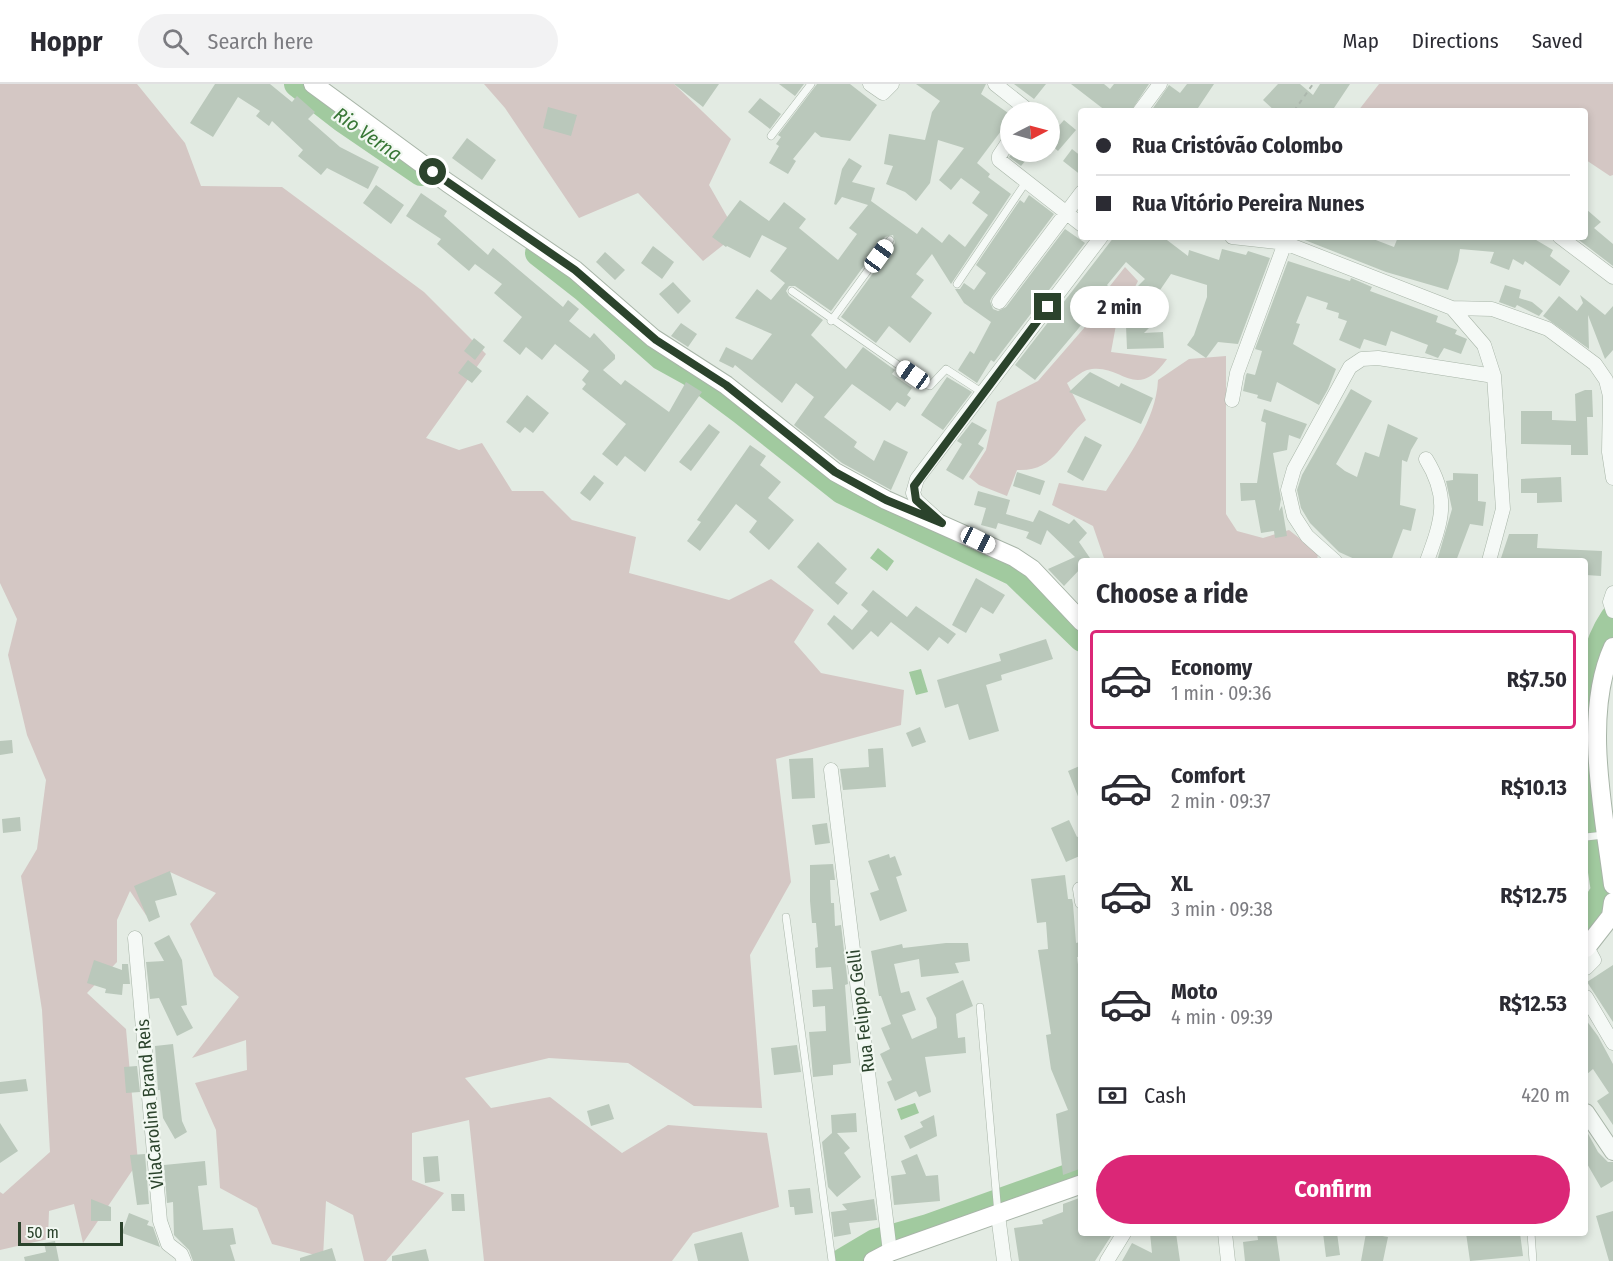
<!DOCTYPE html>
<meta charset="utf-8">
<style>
body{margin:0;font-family:"Fira Sans Condensed",sans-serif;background:#f2f2f3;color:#2b2b33;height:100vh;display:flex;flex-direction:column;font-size:22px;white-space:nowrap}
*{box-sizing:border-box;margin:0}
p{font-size:20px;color:#7c7c81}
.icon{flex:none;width:33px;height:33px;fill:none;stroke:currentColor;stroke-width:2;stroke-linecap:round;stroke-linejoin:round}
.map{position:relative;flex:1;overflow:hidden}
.drawer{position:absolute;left:1078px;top:474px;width:510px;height:678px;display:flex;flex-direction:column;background:#fff;border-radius:6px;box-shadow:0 3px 9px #0003}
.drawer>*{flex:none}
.hud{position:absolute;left:1078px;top:24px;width:510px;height:132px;border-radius:6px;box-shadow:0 3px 9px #0003;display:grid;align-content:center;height:132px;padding:0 18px;background:#fff}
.needle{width:39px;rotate:84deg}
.tools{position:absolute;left:1000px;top:18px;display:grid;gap:12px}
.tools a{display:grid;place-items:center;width:60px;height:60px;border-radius:50%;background:#fff;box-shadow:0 3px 9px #0003;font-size:30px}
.scale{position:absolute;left:18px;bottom:15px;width:105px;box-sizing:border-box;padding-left:6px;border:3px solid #2b432c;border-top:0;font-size:16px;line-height:21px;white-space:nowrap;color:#2b432c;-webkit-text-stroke:4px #f2f8f2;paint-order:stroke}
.end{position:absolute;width:27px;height:27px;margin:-14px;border:8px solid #2b432c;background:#fff;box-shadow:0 0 0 3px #fff}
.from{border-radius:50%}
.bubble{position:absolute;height:42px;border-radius:21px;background:#fff;box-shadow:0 3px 9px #0003;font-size:20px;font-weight:700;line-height:42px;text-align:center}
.car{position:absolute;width:18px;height:36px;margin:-18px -9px;border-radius:8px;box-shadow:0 0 4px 2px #0007;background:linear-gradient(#fff 24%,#345 0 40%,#fff 0 76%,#345 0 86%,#fff 0)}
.hud b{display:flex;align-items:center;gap:21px;height:57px;font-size:22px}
.hud b+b{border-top:2px solid #e1e1e2}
.hud i{width:15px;height:15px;background:#2b2b33}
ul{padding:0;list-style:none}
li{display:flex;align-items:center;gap:18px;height:99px;margin:0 12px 9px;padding:0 6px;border:3px solid transparent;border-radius:6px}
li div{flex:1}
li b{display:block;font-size:22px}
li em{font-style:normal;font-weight:700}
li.active{border-color:#db2777}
li>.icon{width:54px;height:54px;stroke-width:1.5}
h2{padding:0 18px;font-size:27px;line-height:72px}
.pay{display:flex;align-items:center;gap:15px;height:66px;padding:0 18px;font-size:22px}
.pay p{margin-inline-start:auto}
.primary-button{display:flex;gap:12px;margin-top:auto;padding:12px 18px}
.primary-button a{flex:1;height:69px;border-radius:36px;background:#db2777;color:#fff;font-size:24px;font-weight:700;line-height:69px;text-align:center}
header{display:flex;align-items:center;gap:36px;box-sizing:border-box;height:84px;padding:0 30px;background:#fff;border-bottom:2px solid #e1e1e2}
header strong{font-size:28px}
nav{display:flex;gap:33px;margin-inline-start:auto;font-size:21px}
.search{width:420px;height:54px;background:#f2f2f3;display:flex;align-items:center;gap:15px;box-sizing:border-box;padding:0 21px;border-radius:33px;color:#7c7c81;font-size:22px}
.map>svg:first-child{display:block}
</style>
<header>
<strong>Hoppr</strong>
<div class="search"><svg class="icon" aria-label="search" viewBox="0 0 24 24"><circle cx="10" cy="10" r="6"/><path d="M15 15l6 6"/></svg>Search here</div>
<nav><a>Map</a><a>Directions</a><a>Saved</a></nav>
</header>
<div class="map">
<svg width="1613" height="1177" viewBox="0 0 1613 1177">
<rect width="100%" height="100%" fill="#e3ebe3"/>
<path fill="#d4c7c4" d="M0,0H137L185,59L201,102L282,103L424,208L486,270L426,354L459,366L482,359L512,407H543L572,436L636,453L629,489L729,516L771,495L814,526L794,558L821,589L904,606L901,641L776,675L791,798L750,871L762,1024L694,1022L628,979L549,974L465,994L491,1024L550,1013L622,1069L668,1041L767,1049L779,1123L693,1149L672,1177H484L469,1036L412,1049V1096L444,1109L386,1177H364L353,1131L326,1117L323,1173L272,1160L257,1124L220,1104L216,1046L195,999L247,986L246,956L192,974L239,913L214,892L190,840L216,809L170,788L146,831L130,807L117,836V878L87,909L126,945L138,1078L83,1159L74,1120L49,1127L48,1155L0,1166V1108L3,1110L50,1068L42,926L21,792L37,765L46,696L27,651L8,571L17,535L0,499Z
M484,0H674L731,55L709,101L737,150L703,177L638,109L579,134L505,24Z
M1379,0H1613V91L1610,92L1586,76V27H1358Z
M1125,183L1138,197L1116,241L1111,268L1167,275C1135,320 1121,277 1087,286C1081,288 1073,295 1067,299L1086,336C1060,357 1056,388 1017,386L1007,412L979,401L969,393L986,366L997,318L1038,297L1085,243L1106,207Z
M1226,272V430L1237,447L1263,454L1289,446L1318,469L1317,477H1105L1093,442L1052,421L1059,399L1106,407C1127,374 1156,337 1158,296L1189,275Z"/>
<path fill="#a1ca9f" d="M878,464L894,477L887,487L870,474Z
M921,585L928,608L916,611L909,588Z
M915,1019L919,1029L901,1036L897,1025Z"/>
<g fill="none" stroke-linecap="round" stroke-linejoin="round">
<path stroke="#a1ca9f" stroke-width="26" d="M297,0L342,35L421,89
M538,169L584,205L661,273L690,289L741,327L842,407L1014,489L1082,555
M1586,637C1590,600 1592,565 1613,534
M1586,656L1592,729L1604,807L1586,835
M843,1177L875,1158L928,1143L1082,1088"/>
</g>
<path fill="#bac8bb" d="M215,0H270L292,18L297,12L315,28L308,35L340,63L379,83L368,105L327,84L321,91L298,72L303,66L272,37L269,42L256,32L260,27L238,13L213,53L190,39Z
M674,0H719L703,23Z
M779,0H804L795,12Z
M817,0H850L877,21L850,57L821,53L815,48L793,75L796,77L788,90L769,79L779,62L776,60L781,53L778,51Z
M916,0H986L981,10L1011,31V41L1004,49L1001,47L977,79L990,90L988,93L1011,110L951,200L932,170L916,190L924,196L911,213L932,229L910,259L889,242L876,259L841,233L895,159L893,151L885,153L831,227L795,202H789L786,207L789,212L823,236L811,251L846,285L863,263L895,286L892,290L912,304L907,311L911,314L905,323L897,318L890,327L852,300L824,333L857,358L854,363L874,377L884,356L908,368L891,406L842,379L794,341L814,313L796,299L782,319L735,281L733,284L719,277L726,263L752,276L772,250L735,234L757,205L771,216L785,199L770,187L787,164L762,151L750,174L727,162L726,163L712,153L740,116L769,137L784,118L806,135L799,144L838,176L857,150L849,144L868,121L842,113L836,121L834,120L842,85L849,74L862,82L852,98L875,104L871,117L917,150L922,143L942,159L949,150L965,163L988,131L972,119L980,108L961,94L951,106L939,96L964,64L938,56L930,99L916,117L905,108L886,100L893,82L884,80L889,50L925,56L932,28L940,17Z
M1014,0H1046L1034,15Z
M1071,0H1104L1110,5L1114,0H1149L1131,27H1106Z
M1187,0H1214L1196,27H1151L1169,1L1180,9Z
M1278,0H1300L1313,11L1320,0H1350L1332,27H1275L1263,16Z
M760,14L781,30L770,45L748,28Z
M548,23L577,31L571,52L543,44Z
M1064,36L1076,46L1058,67L1050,60V52Z
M467,54L496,76L482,96L452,74Z
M1072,65L1082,73V92L1063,77Z
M1013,68H1033L1021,82L1009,73Z
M376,101L404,121L391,140L363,119Z
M421,109L447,127L444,132L488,171L493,164L563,223L568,216L579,225L569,237L590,254L594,249L615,271V275L603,286L621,301L625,296L669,328L686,298L702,308L645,388L625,372L617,382L602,370L626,340L582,305L586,300L582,296L589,287L555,260L542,276L526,263L520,271L503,257L522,233L494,209L502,200L475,180L469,187L437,160L441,155L406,132Z
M1029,111L1054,130L992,213L990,217L993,225L998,227L1006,223L1065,145L1085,159L994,278L991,276L977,299L958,286L970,267L974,270L991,238L964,219L955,205H960L964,199L974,206L986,189L976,181L1020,116L1024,119Z
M1586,125L1601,138L1594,144L1613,160V182L1575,153H1586Z
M1114,153H1163L1188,172L1189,166L1219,176L1222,165L1246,171L1248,167L1270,174L1238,260L1218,258L1206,274L1187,261L1194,251L1207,213V201L1171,190L1156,212L1168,224L1156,237L1129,211L1145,195L1126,178L1107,201L1109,203L1099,216L1096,214L1083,232L1086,234L1078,245L1035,296L1015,281Z
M1297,153H1368L1394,163L1398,153H1531L1553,166L1550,172L1570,187L1560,202L1525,177L1523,181L1513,175L1509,186L1490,179L1494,168L1460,165L1458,177L1448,206L1386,188Z
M653,162L674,178L662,195L641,179Z
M605,168L625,186L615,196L596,178Z
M1288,177L1350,197L1351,194L1372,203L1370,207L1438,232L1436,238L1457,246L1455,250L1467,255L1461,270L1444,264L1438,274L1425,269L1428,261L1391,247L1386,262L1364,255L1360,265L1339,256L1347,237L1338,234L1339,229L1326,225L1328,219L1307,212L1296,239L1300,240L1293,260L1336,285L1328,305L1319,321L1277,298L1271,318L1257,314L1258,311L1243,307L1246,291L1247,289L1255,291L1262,267L1255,265Z
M673,198L691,217L678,230L659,210Z
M1505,201L1521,206L1519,214L1532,218L1543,227L1539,232L1517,221L1515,224L1499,218Z
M1580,211L1605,231L1613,222V266L1605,275L1588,231L1589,265L1543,232L1559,212L1577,227L1583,219Z
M681,239L697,250L688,263L671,252Z
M1152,241L1144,249L1163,248L1164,264L1127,265L1126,242Z
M474,254L485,263L475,276L464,267Z
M468,276L482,287L472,299L458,289Z
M1090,288L1119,303L1121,299L1153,314L1141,340L1069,308Z
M947,293L972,308L943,346L921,331Z
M1351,305L1372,317L1336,380L1345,387L1357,393L1365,368L1379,373L1388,340L1418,354L1411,366L1407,378L1402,376L1400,421L1416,425L1411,447L1403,445L1391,477H1359L1339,468L1310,439L1301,424L1297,406L1302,391Z
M1585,306H1592L1593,333H1587L1588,371H1571V361L1521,360V327H1552V336L1576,337L1575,310Z
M527,311L549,329L533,349L525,343L520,349L506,338Z
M1264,325L1307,340L1300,355L1289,351L1287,366L1273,369L1281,415L1279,427L1282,422L1287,452L1275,454L1274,447L1261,449L1255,416L1241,417L1240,399H1257L1266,339L1261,337Z
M972,338L987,346L978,360L984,364L963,396L946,386L962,360L957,357Z
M709,340L720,348L691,387L679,378Z
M1085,352L1102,361L1083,397L1067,388Z
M750,361L766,372L760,381L781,398L768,414L794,436L769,466L749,448L757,437L736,420L700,467L687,457L701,438L697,436Z
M1017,388L1045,397L1040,411L1013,402Z
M1453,389L1478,390V417L1486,418L1483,442L1470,440L1456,477H1437L1452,425L1446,397L1453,396Z
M594,391L604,399L590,417L580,409Z
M1561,393L1562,418L1537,419V409H1521V395Z
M978,407L1010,416L1006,430L1033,438L1039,426L1069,440L1074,435L1087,449L1079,458L1092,477H1082V483L1064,502L1048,485L1075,473L1047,446L1041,461L1026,454L1029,448L998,439L996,445L981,441L986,424L974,421Z
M1509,450H1538L1537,464L1602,467L1601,492L1586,491V477H1500Z
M818,458L847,485L835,499L848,509L838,521L797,483Z
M976,494L1005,511L993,530L981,523L966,549L952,541Z
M873,506L907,533L916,522L956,550L948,560L939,553L928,567L891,538L878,553L871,547L853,566L827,540L834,531L852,546L868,527L861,521Z
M1046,555L1053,575L1001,591L1002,596L986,601L999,647L969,656L958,620L945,624L937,596L1001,577L999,570Z
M920,643L926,658L912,663L906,649Z
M12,656L13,669L0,671V657Z
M883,664L886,703L843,706L840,685L869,683L868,665Z
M813,674L815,714L792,715L789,675Z
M1082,681V720H1081L1068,687Z
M20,733L21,747L3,749L2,735Z
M1069,736L1077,753L1082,751V771L1066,778L1051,744Z
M827,739L830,759L815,761L812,741Z
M889,770L890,774L895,772L902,791L896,793L907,827L880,837L870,809L879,806L868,777Z
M833,780L835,796H830L831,819H834L835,842L841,841L848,900L845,901L851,979L833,981V991L813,993L809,948L826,947L825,922L813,923L812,906L833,905L831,883L816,884L815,864L818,863L816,839H812L810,817V781Z
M170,787L177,811L155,817L160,833L149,838L134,802Z
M1065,791L1068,815H1072L1073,820L1076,859L1080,858L1082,869V873H1077L1082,911V1084L1063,1091L1056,1030L1068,1026L1051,985L1046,951L1051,950L1038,866L1048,865L1046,838L1037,839L1031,795Z
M169,851L182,876L187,921L181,922L193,944L177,952L159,914L150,915L146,878L164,877L154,859Z
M946,859H968L970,877L955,879L959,889L921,893L919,875L894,880L901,909L909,907L916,926L902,931L912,955L937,944L936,934L926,914L963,896L973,922L956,930L958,954L965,953L966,969L925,973L931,1008L919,1013L916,1007L895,1017L887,998L892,996L880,970L890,965L881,944L891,940L881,912H879L871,867L902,860L903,864Z
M94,876L122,886V880H128L130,900H123L122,911L105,909L106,905L87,899Z
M1613,881V938L1587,898Z
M1586,936L1598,952L1613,980V1041L1597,1017L1609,1009L1593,985L1586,991Z
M173,960L182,1037L187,1048L175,1055L163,1034L160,1006H158L155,962Z
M797,961L801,988L774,991L771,964Z
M137,982L140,1008L126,1009L124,983Z
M26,995L28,1007L0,1010V998Z
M609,1020L614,1035L591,1042L587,1027Z
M856,1029L857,1048L837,1049L850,1064L844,1069L861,1093L837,1113L828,1103L822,1058L832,1049L831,1031Z
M934,1031L937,1052L910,1065L904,1052L923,1043L920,1038Z
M0,1039L18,1067L0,1079Z
M1586,1046L1598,1068L1608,1078H1613V1097L1601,1104L1586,1078Z
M145,1070L149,1120L137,1121L130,1071Z
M917,1070L926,1092L938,1091L940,1117L894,1121L891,1092L906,1090L901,1077Z
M438,1072L440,1097L425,1099L423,1073Z
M205,1077L207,1101L198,1102L203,1146L233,1144L236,1160L230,1161L235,1177H193L189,1166L174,1151L173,1118L167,1119L164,1081Z
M810,1104L813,1129L795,1131L794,1123H790L788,1106Z
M451,1110H464L465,1127H452Z
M1082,1113V1149H1113L1095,1177H1019L1014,1144L1043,1140L1042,1136L1063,1128V1120Z
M91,1115L111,1123V1137H91Z
M874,1115L877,1136L849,1139L851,1150L834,1153L831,1128L847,1126L842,1120Z
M1613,1127V1177H1609L1596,1132Z
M129,1129L149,1137L147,1141L153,1143L160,1163L122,1149Z
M742,1148L749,1177H698L694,1160Z
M1150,1149H1176L1180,1177H1122L1132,1159L1152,1169Z
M1257,1149H1276L1280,1177H1245L1243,1158L1258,1156Z
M1323,1149H1337L1340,1171L1326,1173Z
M1366,1149L1388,1153L1383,1177H1361Z
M1466,1149H1520L1523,1172L1470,1177Z
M55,1157L59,1177H25L24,1173L46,1168L44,1159Z
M332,1164L336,1177H300V1174Z
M426,1165L429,1177H392V1172Z"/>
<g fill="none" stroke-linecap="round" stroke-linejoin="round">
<defs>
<path id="service" d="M771,52L811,0
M957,200L1026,98
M792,207L927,301L930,302L946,285L983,309
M831,237L890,156
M1586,753L1604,751
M786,833L832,1177
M980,923L998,1130
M1531,1149L1533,1177"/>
<path id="minor" d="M870,0L883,9L892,0
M995,0L1024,23L1027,28
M1140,27L1160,0
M1011,54L999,72V76L1082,141
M1232,153L1285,159L1452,224L1492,225L1548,245L1595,280L1606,296L1610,312L1609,368L1613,394
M1560,153L1613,193
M999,218L1082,108
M1452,224L1484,261L1494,292L1503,425L1489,477
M1232,316L1237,289L1285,159
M1426,375C1450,414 1442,436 1427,477
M937,435L916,416L913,409L917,395L1101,153
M1335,477L1307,452L1294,432L1288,406L1294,385L1350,283L1362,275L1378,274L1494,292
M1613,509L1610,518L1613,527
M831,686L890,1168
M1080,805L1082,818
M135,854L160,1137L168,1160L181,1170L184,1177
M1586,884L1594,876L1587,863
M1586,913L1613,959
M998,1131L1004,1177
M1225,1149L1228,1177
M1107,1177L1124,1149"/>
<path id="tertiary" d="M1586,1028L1613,1068"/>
<path id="secondary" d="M313,0L448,99L575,186L653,254L726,301L835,388L886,416L1014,473L1032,485L1082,538
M1613,563C1582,631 1604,729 1613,801
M1586,864L1611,832L1613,818
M873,1177L890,1168L1082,1100"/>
</defs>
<use href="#service" stroke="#a8b5a8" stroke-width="8"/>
<use href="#minor" stroke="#a8b5a8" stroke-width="15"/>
<use href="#tertiary" stroke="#a8b5a8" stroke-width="18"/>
<use href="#secondary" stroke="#a8b5a8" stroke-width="20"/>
<path stroke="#acb7ad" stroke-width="2" stroke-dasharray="4.5 4.5" stroke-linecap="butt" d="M1294,27L1313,0"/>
<use href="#service" stroke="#f5f9f6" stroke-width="7"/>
<use href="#minor" stroke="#f5f9f6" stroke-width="14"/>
<use href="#tertiary" stroke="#f5f9f6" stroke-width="16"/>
<use href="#secondary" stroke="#fff" stroke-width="18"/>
</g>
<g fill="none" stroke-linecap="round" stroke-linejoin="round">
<path stroke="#2b432c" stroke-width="8" d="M433,88L575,186L656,256L726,301L835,388L886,416L942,439L916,416L914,402L1048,223"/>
</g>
<g text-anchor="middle" stroke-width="4.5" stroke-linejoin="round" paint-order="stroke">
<g font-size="18" fill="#2b432c" stroke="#f2f8f2">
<text transform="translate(861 927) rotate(-97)" y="6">Rua Felippo Gelli</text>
<text transform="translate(150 1020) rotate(-95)" y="6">VilaCarolina Brand Reis</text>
</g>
<g font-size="20" font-style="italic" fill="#377635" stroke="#f2f8f2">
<text transform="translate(368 50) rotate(35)" y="7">Rio Verna</text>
</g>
</g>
</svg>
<div class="tools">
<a><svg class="needle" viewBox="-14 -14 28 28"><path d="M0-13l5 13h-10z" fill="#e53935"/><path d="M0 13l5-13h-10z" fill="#7c7c81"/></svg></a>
</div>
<div class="scale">50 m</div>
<i class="end from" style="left:433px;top:88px"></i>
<i class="end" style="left:1048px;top:223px"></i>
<div class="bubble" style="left:1070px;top:202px;width:99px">2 min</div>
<i class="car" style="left:879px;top:172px;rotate:36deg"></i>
<i class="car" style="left:913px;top:291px;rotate:305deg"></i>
<i class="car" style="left:978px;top:456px;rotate:116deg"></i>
<div class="hud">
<b><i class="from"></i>Rua Cristóvão Colombo</b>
<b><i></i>Rua Vitório Pereira Nunes</b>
</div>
<section class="drawer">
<h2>Choose a ride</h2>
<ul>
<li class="active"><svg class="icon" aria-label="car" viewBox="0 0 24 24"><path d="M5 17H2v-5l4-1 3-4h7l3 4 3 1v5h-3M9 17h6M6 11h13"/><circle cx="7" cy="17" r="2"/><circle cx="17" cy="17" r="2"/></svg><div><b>Economy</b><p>1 min · 09:36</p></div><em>R$7.50</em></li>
<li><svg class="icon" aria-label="car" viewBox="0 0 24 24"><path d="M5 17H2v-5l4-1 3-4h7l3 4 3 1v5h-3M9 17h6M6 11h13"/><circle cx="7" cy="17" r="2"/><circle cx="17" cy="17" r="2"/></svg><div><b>Comfort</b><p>2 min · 09:37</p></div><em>R$10.13</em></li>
<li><svg class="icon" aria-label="car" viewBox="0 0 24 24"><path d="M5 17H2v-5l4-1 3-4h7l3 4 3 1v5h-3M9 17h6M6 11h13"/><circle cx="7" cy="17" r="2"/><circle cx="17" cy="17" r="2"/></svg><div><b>XL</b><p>3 min · 09:38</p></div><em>R$12.75</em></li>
<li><svg class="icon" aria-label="car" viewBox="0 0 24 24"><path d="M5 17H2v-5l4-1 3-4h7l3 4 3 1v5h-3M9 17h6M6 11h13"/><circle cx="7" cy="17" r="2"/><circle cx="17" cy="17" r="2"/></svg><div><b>Moto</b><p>4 min · 09:39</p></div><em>R$12.53</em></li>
</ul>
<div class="pay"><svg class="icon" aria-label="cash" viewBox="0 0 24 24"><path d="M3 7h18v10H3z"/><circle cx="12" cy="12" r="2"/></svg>Cash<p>420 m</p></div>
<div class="primary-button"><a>Confirm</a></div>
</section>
</div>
